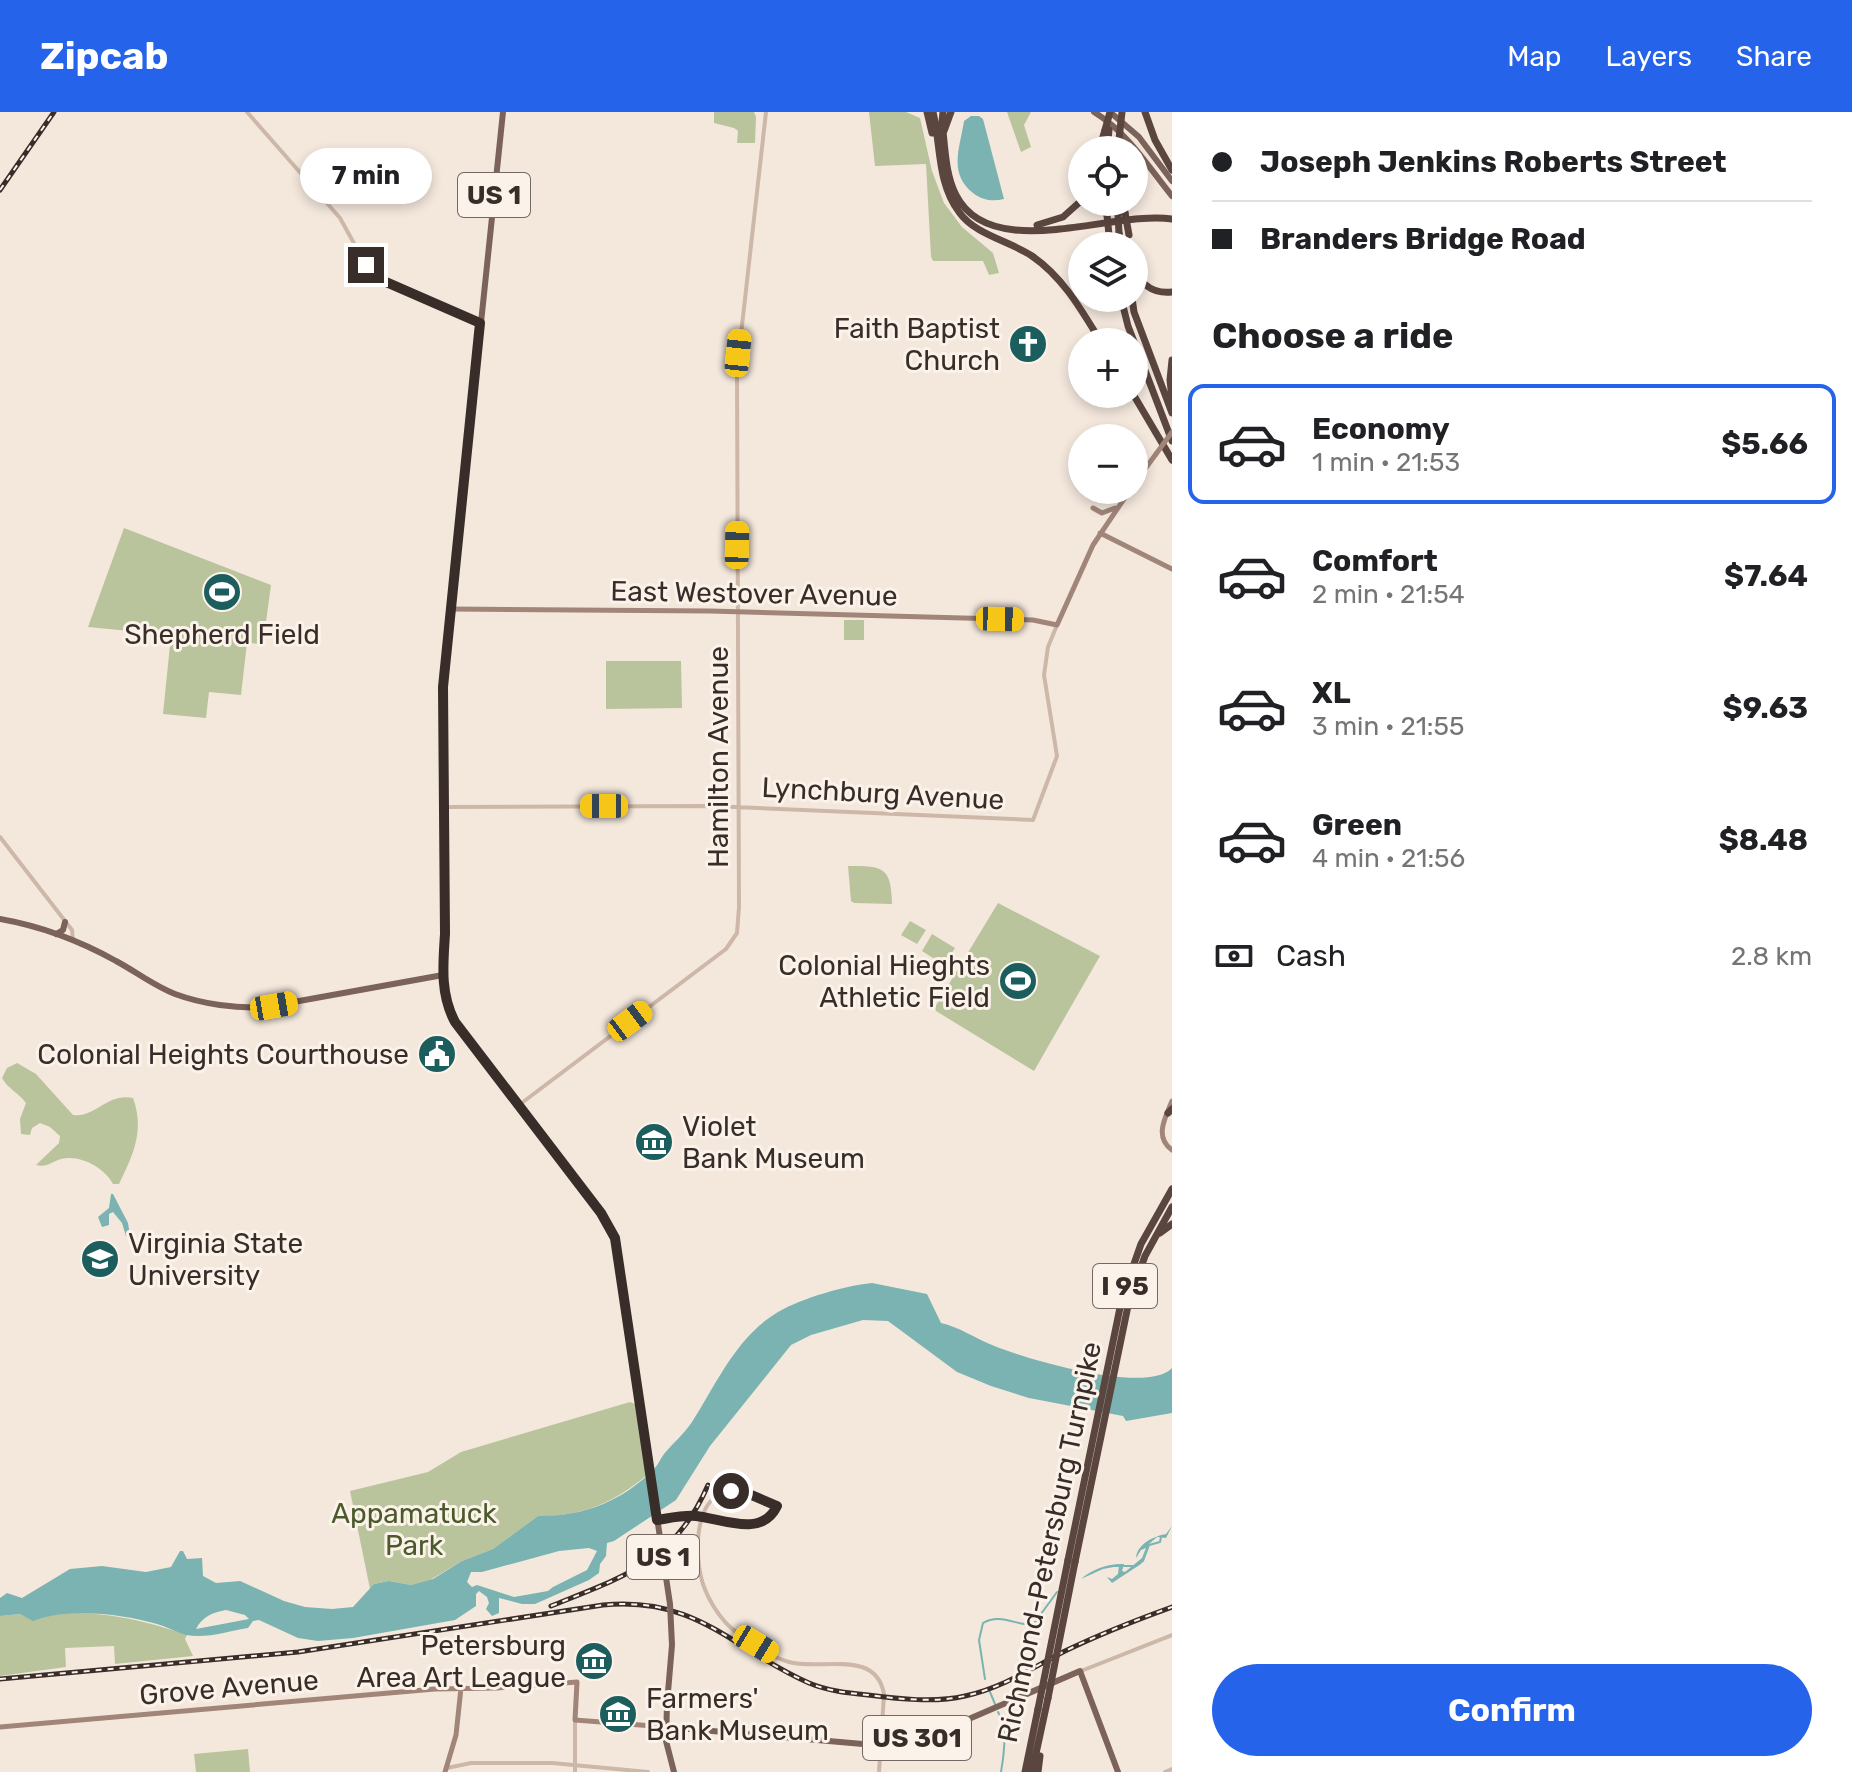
<!DOCTYPE html>
<meta charset="utf-8">
<style>
body{margin:0;font-family:Rubik,sans-serif;background:#f6f6f6;color:#202124;height:100vh;display:flex;flex-direction:column;font-size:30px;white-space:nowrap}
*{box-sizing:border-box;margin:0}
p{font-size:26px;color:#757577}
.icon{flex:none;width:44px;height:44px;fill:none;stroke:currentColor;stroke-width:2;stroke-linecap:round;stroke-linejoin:round}
.map{position:relative;flex:1;overflow:hidden}
.details{display:flex;flex-direction:column;background:#fff;width:680px}
.details>*{flex:none}
.banner{display:grid;align-content:center;height:176px;padding:0 40px;background:#fff}
.buttons{position:absolute;left:1068px;top:24px;display:grid;gap:16px}
.buttons a{display:grid;place-items:center;width:80px;height:80px;border-radius:50%;background:#fff;box-shadow:0 4px 12px #0003;font-size:40px}
.end{position:absolute;width:36px;height:36px;margin:-18px;border:10px solid #392d29;background:#fff;box-shadow:0 0 0 4px #fff}
.from{border-radius:50%}
.bubble{position:absolute;height:56px;border-radius:28px;background:#fff;box-shadow:0 4px 12px #0003;font-size:26px;font-weight:700;line-height:56px;text-align:center}
.car{position:absolute;width:24px;height:48px;margin:-24px -12px;border-radius:10px;box-shadow:0 0 6px 2px #0007;background:linear-gradient(#f5c518 24%,#345 0 40%,#f5c518 0 76%,#345 0 86%,#f5c518 0)}
.banner b{display:flex;align-items:center;gap:28px;height:76px;font-size:30px}
.banner b+b{border-top:2px solid #e0e0e0}
.banner i{width:20px;height:20px;background:#202124}
ul{padding:0;list-style:none}
li{display:flex;align-items:center;gap:24px;height:120px;margin:0 16px 12px;padding:0 24px;border:4px solid transparent;border-radius:16px}
li div{flex:1}
li b{display:block;font-size:30px}
li em{font-style:normal;font-weight:700}
li.selected{border-color:#2563eb}
li>.icon{width:72px;height:72px;stroke-width:1.5}
h2{padding:0 40px;font-size:36px;line-height:96px}
.pay{display:flex;align-items:center;gap:20px;height:88px;padding:0 40px;font-size:30px}
.pay p{margin-inline-start:auto}
.primary-button{display:flex;gap:16px;margin-top:auto;padding:16px 40px}
.primary-button a{flex:1;height:92px;border-radius:48px;background:#2563eb;color:#fff;font-size:32px;font-weight:700;line-height:92px;text-align:center}
header{display:flex;align-items:center;gap:48px;box-sizing:border-box;height:112px;padding:0 40px;background:#2563eb;color:#fff}
header strong{font-size:38px}
nav{display:flex;gap:44px;margin-inline-start:auto;font-size:28px}
main{display:flex;flex:1;min-height:0}
.map>svg:first-child{display:block}
</style>
<header>
<strong>Zipcab</strong>
<nav><a>Map</a><a>Layers</a><a>Share</a></nav>
</header>
<main>
<div class="map">
<svg width="1172" height="1660" viewBox="0 0 1172 1660">
<rect width="100%" height="100%" fill="#f4e8dd"/>
<path fill="#b9c49c" d="M714,0H754L756,5L755,31H737L738,19L734,16L714,11Z
M869,0H906L920,6L932,59L944,91L962,115L993,141L999,161L989,163L983,149H933L931,145L926,52L875,54Z
M1007,0H1031L1024,13L1031,35L1021,40Z
M124,416L271,473L263,532L247,531L241,583L209,580L206,606L163,602L171,523L88,515Z
M844,508H864V528H844Z
M606,549H681L682,596L606,597Z
M848,754C884,754 891,755 892,792L854,791L851,789Z
M998,791L1100,844L1034,959L936,899L935,895Z
M910,809L926,818L917,832L901,823Z
M932,822L955,836L944,853L922,839Z
M17,951L36,962L73,1003C96,1006 106,981 133,986C145,1019 133,1043 119,1072H113C105,1056 80,1042 61,1047C51,1050 47,1056 36,1053L59,1031L60,1024L50,1015L40,1011L32,1016L30,1023L21,1022L20,1007L26,991C19,981 8,977 2,966L7,956Z
M630,1290L635,1292L647,1363C614,1391 580,1405 538,1404L493,1437L462,1449L430,1468L411,1473L389,1469L374,1472L370,1477L350,1379L428,1360L461,1340Z
M20,1502L33,1508C75,1491 146,1508 187,1523L185,1527L193,1544L115,1552L114,1534L65,1536L66,1555L0,1564V1504Z
M248,1637L250,1660H196L194,1642Z"/>
<path fill="#7ab3b1" fill-rule="evenodd" d="M971,4H979L983,7L1004,87C992,90 982,88 973,81C948,61 960,36 964,9Z
M111,1082H113L128,1111L130,1124H126L122,1111L113,1100L109,1102V1113L102,1115L98,1105L109,1096Z
M872,1171L927,1182L941,1211C959,1215 975,1226 992,1233C1025,1247 1147,1283 1172,1256V1301L1126,1309L1123,1304L1029,1286L991,1274L957,1260L888,1209L863,1208L811,1223L791,1233L710,1334L676,1388L614,1429L607,1431L606,1444L600,1452L599,1461L589,1468L535,1492H522L499,1486V1501L492,1504L486,1497L489,1491L487,1485L479,1479L476,1482V1494L455,1508L353,1526L318,1529L298,1526L259,1508L253,1509L248,1516C229,1519 206,1527 186,1523C176,1520 167,1515 157,1512C125,1502 65,1495 33,1509L20,1502L0,1504V1486L7,1481L22,1486L70,1457L102,1454L146,1460L171,1455L180,1439H183L187,1447L202,1446L203,1464L216,1471L240,1469L284,1489L305,1495L332,1497L353,1495L374,1472L389,1469L411,1473L433,1467L462,1449L493,1437L538,1404C582,1405 623,1389 654,1357C658,1353 660,1347 664,1342C673,1331 684,1322 692,1310C717,1271 736,1225 778,1200C802,1186 844,1174 872,1171ZM589,1436L597,1439L587,1458L553,1475L548,1479L514,1485L477,1473L472,1475L467,1470L471,1460H482L559,1439ZM226,1498L245,1503L249,1507L196,1517C202,1505 213,1500 226,1498Z
M1172,1414L1166,1426L1157,1425L1149,1432L1141,1452L1112,1471L1107,1465L1112,1467L1118,1462L1119,1454L1103,1457L1081,1467C1092,1457 1110,1451 1124,1452L1122,1459L1125,1460L1142,1446L1146,1436L1141,1438L1136,1446C1137,1432 1154,1424 1166,1422Z"/>
<g fill="none" stroke-linecap="round" stroke-linejoin="round">
<path stroke="#7ab3b1" stroke-width="2" d="M1140,1451L1143,1449L1149,1433L1160,1430L1161,1425
M1113,1454H1134
M985,1567L979,1528L983,1511C1000,1501 1015,1513 1033,1513L1057,1480
M990,1580L995,1592
M998,1600C1008,1616 1004,1642 1001,1660"/>
<path stroke="#cdb7a8" stroke-width="4" d="M247,0L340,106L366,153L376,164L480,211
M443,695L711,694L1033,708L1057,644L1044,563L1048,535L1057,513
M0,725L72,818L73,829
M519,993L726,837L737,821L739,795L737,258L766,0
M749,1412L768,1408L777,1394C763,1388 746,1377 730,1379C692,1383 694,1448 704,1475C709,1488 716,1500 726,1511C741,1526 768,1544 789,1550C820,1559 876,1536 884,1582L879,1660
M1081,1559L1172,1523
M447,1656L471,1651H552L648,1660
M575,1660V1608
M1165,1660L1172,1657"/>
<path stroke="#a18579" stroke-width="5" d="M1134,372L1156,342
M1093,396L1102,401L1115,396
M1100,421L1172,457
M450,497L710,499L1033,508L1057,513L1093,433L1130,378
M1172,989C1165,1006 1154,1025 1172,1038
M0,1615L435,1577L497,1576L577,1570L575,1608L666,1615
M445,1660L456,1623L461,1576"/>
<path stroke="#7c6359" stroke-width="6" d="M503,0L443,575L444,875L450,899L455,910L601,1101L617,1134L641,1299
M1094,0C1128,21 1147,53 1172,84
M1110,0L1139,25L1172,69
M0,807C40,814 80,829 116,849C135,859 154,874 175,882C202,892 237,897 266,895L443,863
M56,822L63,818L65,810
M667,1592L666,1629L674,1660
M666,1615L886,1634L948,1616L1080,1559L1118,1660"/>
<path stroke="#5b463f" stroke-width="7" d="M927,0L932,21
M933,0C941,33 937,71 959,100C975,123 1010,129 1032,144C1063,165 1082,199 1101,230
M943,0L942,10C945,34 945,62 956,83C991,152 1113,98 1172,107
M1145,0L1155,28L1172,58
M944,19L951,0
M1121,29V38
M1099,38L1105,18
M1107,38L1109,18
M1106,90L1107,103
M1117,90L1118,102
M1123,90L1125,101
M1037,113L1063,105L1082,88
M1119,121L1122,134
M1109,123L1111,134
M1134,152C1139,172 1152,182 1172,180
M1121,186L1128,214L1172,329
M1132,186L1134,200L1172,301
M1172,248L1170,268L1172,287
M1133,282L1172,348
M1168,1001L1172,997
M1160,1121L1172,1112
M1068,1448L1122,1186L1141,1132L1172,1077
M1075,1450L1129,1189L1145,1144L1172,1095
M1025,1660L1038,1597
M1032,1660L1048,1586
M1038,1660L1040,1644"/>
<defs>
<path id="rail" d="M0,78L54,0
M551,1494C623,1465 675,1450 708,1373
M0,1567L298,1540L603,1493C697,1484 732,1537 809,1571C828,1579 848,1581 868,1583C899,1587 935,1591 965,1584C1002,1576 1032,1556 1065,1539C1100,1522 1136,1508 1172,1495"/>
</defs>
<use href="#rail" stroke="#392d29" stroke-width="5"/>
<use href="#rail" stroke="#fbf2ea" stroke-width="2" stroke-dasharray="6" stroke-linecap="butt"/>
<path stroke="#cdb7a8" stroke-width="4" d="M657,1408L695,1404L749,1412"/>
<path stroke="#a18579" stroke-width="5" d="M1156,342L1172,320"/>
<path stroke="#7c6359" stroke-width="6" d="M641,1299L670,1492L672,1533L667,1592"/>
<path stroke="#5b463f" stroke-width="7" d="M1105,18L1110,0
M1119,27L1122,0
M1125,101L1129,123
M1118,102L1119,121
M1107,103L1109,123
M1048,1586L1075,1450
M1038,1597L1068,1448"/>
</g>
<g fill="none" stroke-linecap="round" stroke-linejoin="round">
<path stroke="#392d29" stroke-width="10" d="M366,153L376,164L386,170L480,211L443,575L445,822C443,853 440,882 455,910L601,1101L615,1126L657,1408C670,1406 683,1403 696,1404C723,1407 762,1426 777,1394L749,1382L731,1379"/>
</g>
<defs>
<symbol id="church-disc" viewBox="-11 -11 22 22"><circle r="9.5" fill="#1c5e5e" stroke="#fbf2ea"/><path d="M-1.2-6h2.4v3.5h3.3v2.4h-3.3V6h-2.4V-.1h-3.3v-2.4h3.3Z" fill="#fff"/></symbol>
<symbol id="stadium-disc" viewBox="-11 -11 22 22"><circle r="9.5" fill="#1c5e5e" stroke="#fbf2ea"/><path d="M0-5a6.5 5 0 1 0 0 10a6.5 5 0 1 0 0-10ZM-3.5-1.8h7v3.6h-7Z" fill="#fff"/></symbol>
<symbol id="civic-disc" viewBox="-11 -11 22 22"><circle r="9.5" fill="#1c5e5e" stroke="#fbf2ea"/><path d="M-.6-6.5H3V-4.5H.6V-3L4-1V1h2V6H-6V1h2V-1L-.6-3ZM-1.2 2.5V6h2.4V2.5Z" fill="#fff"/></symbol>
<symbol id="museum-disc" viewBox="-11 -11 22 22"><circle r="9.5" fill="#1c5e5e" stroke="#fbf2ea"/><path d="M0-6L6-3V-2H-6V-3ZM-5-1h2V3h-2ZM-1-1h2V3h-2ZM3-1h2V3H3ZM-6 4H6V6H-6Z" fill="#fff"/></symbol>
<symbol id="university-disc" viewBox="-11 -11 22 22"><circle r="9.5" fill="#1c5e5e" stroke="#fbf2ea"/><path d="M0-5L7-2L0 1L-7-2ZM-4 1L0 2.5L4 1V4Q0 6-4 4Z" fill="#fff"/></symbol>
</defs>
<g fill-rule="evenodd">
<use href="#church-disc" x="1006" y="210" width="44" height="44"/>
<use href="#stadium-disc" x="200" y="458" width="44" height="44"/>
<use href="#stadium-disc" x="996" y="847" width="44" height="44"/>
<use href="#civic-disc" x="415" y="920" width="44" height="44"/>
<use href="#museum-disc" x="632" y="1008" width="44" height="44"/>
<use href="#university-disc" x="78" y="1125" width="44" height="44"/>
<use href="#museum-disc" x="572" y="1527" width="44" height="44"/>
<use href="#museum-disc" x="596" y="1580" width="44" height="44"/>
</g>
<g text-anchor="middle" stroke-width="6" stroke-linejoin="round" paint-order="stroke">
<g fill="#fbf2ea" stroke="#736863" stroke-width="2">
<rect x="458" y="61" width="72" height="44" rx="6"/>
<rect x="1093" y="1152" width="64" height="44" rx="6"/>
<rect x="627" y="1423" width="72" height="44" rx="6"/>
<rect x="863" y="1604" width="108" height="44" rx="6"/>
</g>
<g font-size="26" font-weight="bold" fill="#392d29">
<text x="494" y="92">US 1</text>
<text x="1125" y="1183">I 95</text>
<text x="663" y="1454">US 1</text>
<text x="917" y="1635">US 301</text>
</g>
<g font-size="28" fill="#392d29" stroke="#fbf2ea" text-anchor="end">
<text x="1000" y="226">Faith Baptist<tspan x="1000" dy="32">Church</tspan></text>
<text x="222" y="532" text-anchor="middle">Shepherd Field</text>
<text x="990" y="863">Colonial Hieghts<tspan x="990" dy="32">Athletic Field</tspan></text>
<text x="409" y="952">Colonial Heights Courthouse</text>
<text x="682" y="1024" text-anchor="start">Violet<tspan x="682" dy="32">Bank Museum</tspan></text>
<text x="128" y="1141" text-anchor="start">Virginia State<tspan x="128" dy="32">University</tspan></text>
<text x="566" y="1543">Petersburg<tspan x="566" dy="32">Area Art League</tspan></text>
<text x="646" y="1596" text-anchor="start">Farmers'<tspan x="646" dy="32">Bank Museum</tspan></text>
</g>
<g font-size="28" fill="#392d29" stroke="#fbf2ea">
<text transform="translate(754 481) rotate(1)" y="10">East Westover Avenue</text>
<text transform="translate(718 645) rotate(-90)" y="10">Hamilton Avenue</text>
<text transform="translate(883 681) rotate(3)" y="10">Lynchburg Avenue</text>
<text transform="translate(1049 1430) rotate(-78)" y="10">Richmond-Petersburg Turnpike</text>
<text transform="translate(229 1575) rotate(-5)" y="10">Grove Avenue</text>
</g>
<g font-size="28" fill="#4b592b" stroke="#fbf2ea">
<text x="414" y="1411">Appamatuck<tspan x="414" dy="32">Park</tspan></text>
</g>
</g>
</svg>
<div class="buttons">
<a><svg class="icon" aria-label="locate" viewBox="0 0 24 24"><circle cx="12" cy="12" r="6"/><path d="M12 2v4M12 18v4M2 12h4M18 12h4"/></svg></a>
<a><svg class="icon" aria-label="layers" viewBox="0 0 24 24"><path d="M12 4l9 5-9 5-9-5zM3 14l9 5 9-5"/></svg></a>
<a>+</a>
<a>−</a>
</div>
<i class="end from" style="left:731px;top:1379px"></i>
<i class="end" style="left:366px;top:153px"></i>
<div class="bubble" style="left:300px;top:36px;width:132px">7 min</div>
<i class="car" style="left:738px;top:241px;rotate:6deg"></i>
<i class="car" style="left:737px;top:433px;rotate:1deg"></i>
<i class="car" style="left:1000px;top:507px;rotate:91deg"></i>
<i class="car" style="left:604px;top:694px;rotate:270deg"></i>
<i class="car" style="left:274px;top:894px;rotate:80deg"></i>
<i class="car" style="left:630px;top:909px;rotate:53deg"></i>
<i class="car" style="left:756px;top:1532px;rotate:121deg"></i>
</div>
<section class="details">
<div class="banner">
<b><i class="from"></i>Joseph Jenkins Roberts Street</b>
<b><i></i>Branders Bridge Road</b>
</div>
<h2>Choose a ride</h2>
<ul>
<li class="selected"><svg class="icon" aria-label="car" viewBox="0 0 24 24"><path d="M5 17H2v-5l4-1 3-4h7l3 4 3 1v5h-3M9 17h6M6 11h13"/><circle cx="7" cy="17" r="2"/><circle cx="17" cy="17" r="2"/></svg><div><b>Economy</b><p>1 min · 21:53</p></div><em>$5.66</em></li>
<li><svg class="icon" aria-label="car" viewBox="0 0 24 24"><path d="M5 17H2v-5l4-1 3-4h7l3 4 3 1v5h-3M9 17h6M6 11h13"/><circle cx="7" cy="17" r="2"/><circle cx="17" cy="17" r="2"/></svg><div><b>Comfort</b><p>2 min · 21:54</p></div><em>$7.64</em></li>
<li><svg class="icon" aria-label="car" viewBox="0 0 24 24"><path d="M5 17H2v-5l4-1 3-4h7l3 4 3 1v5h-3M9 17h6M6 11h13"/><circle cx="7" cy="17" r="2"/><circle cx="17" cy="17" r="2"/></svg><div><b>XL</b><p>3 min · 21:55</p></div><em>$9.63</em></li>
<li><svg class="icon" aria-label="car" viewBox="0 0 24 24"><path d="M5 17H2v-5l4-1 3-4h7l3 4 3 1v5h-3M9 17h6M6 11h13"/><circle cx="7" cy="17" r="2"/><circle cx="17" cy="17" r="2"/></svg><div><b>Green</b><p>4 min · 21:56</p></div><em>$8.48</em></li>
</ul>
<div class="pay"><svg class="icon" aria-label="cash" viewBox="0 0 24 24"><path d="M3 7h18v10H3z"/><circle cx="12" cy="12" r="2"/></svg>Cash<p>2.8 km</p></div>
<div class="primary-button"><a>Confirm</a></div>
</section>
</main>
